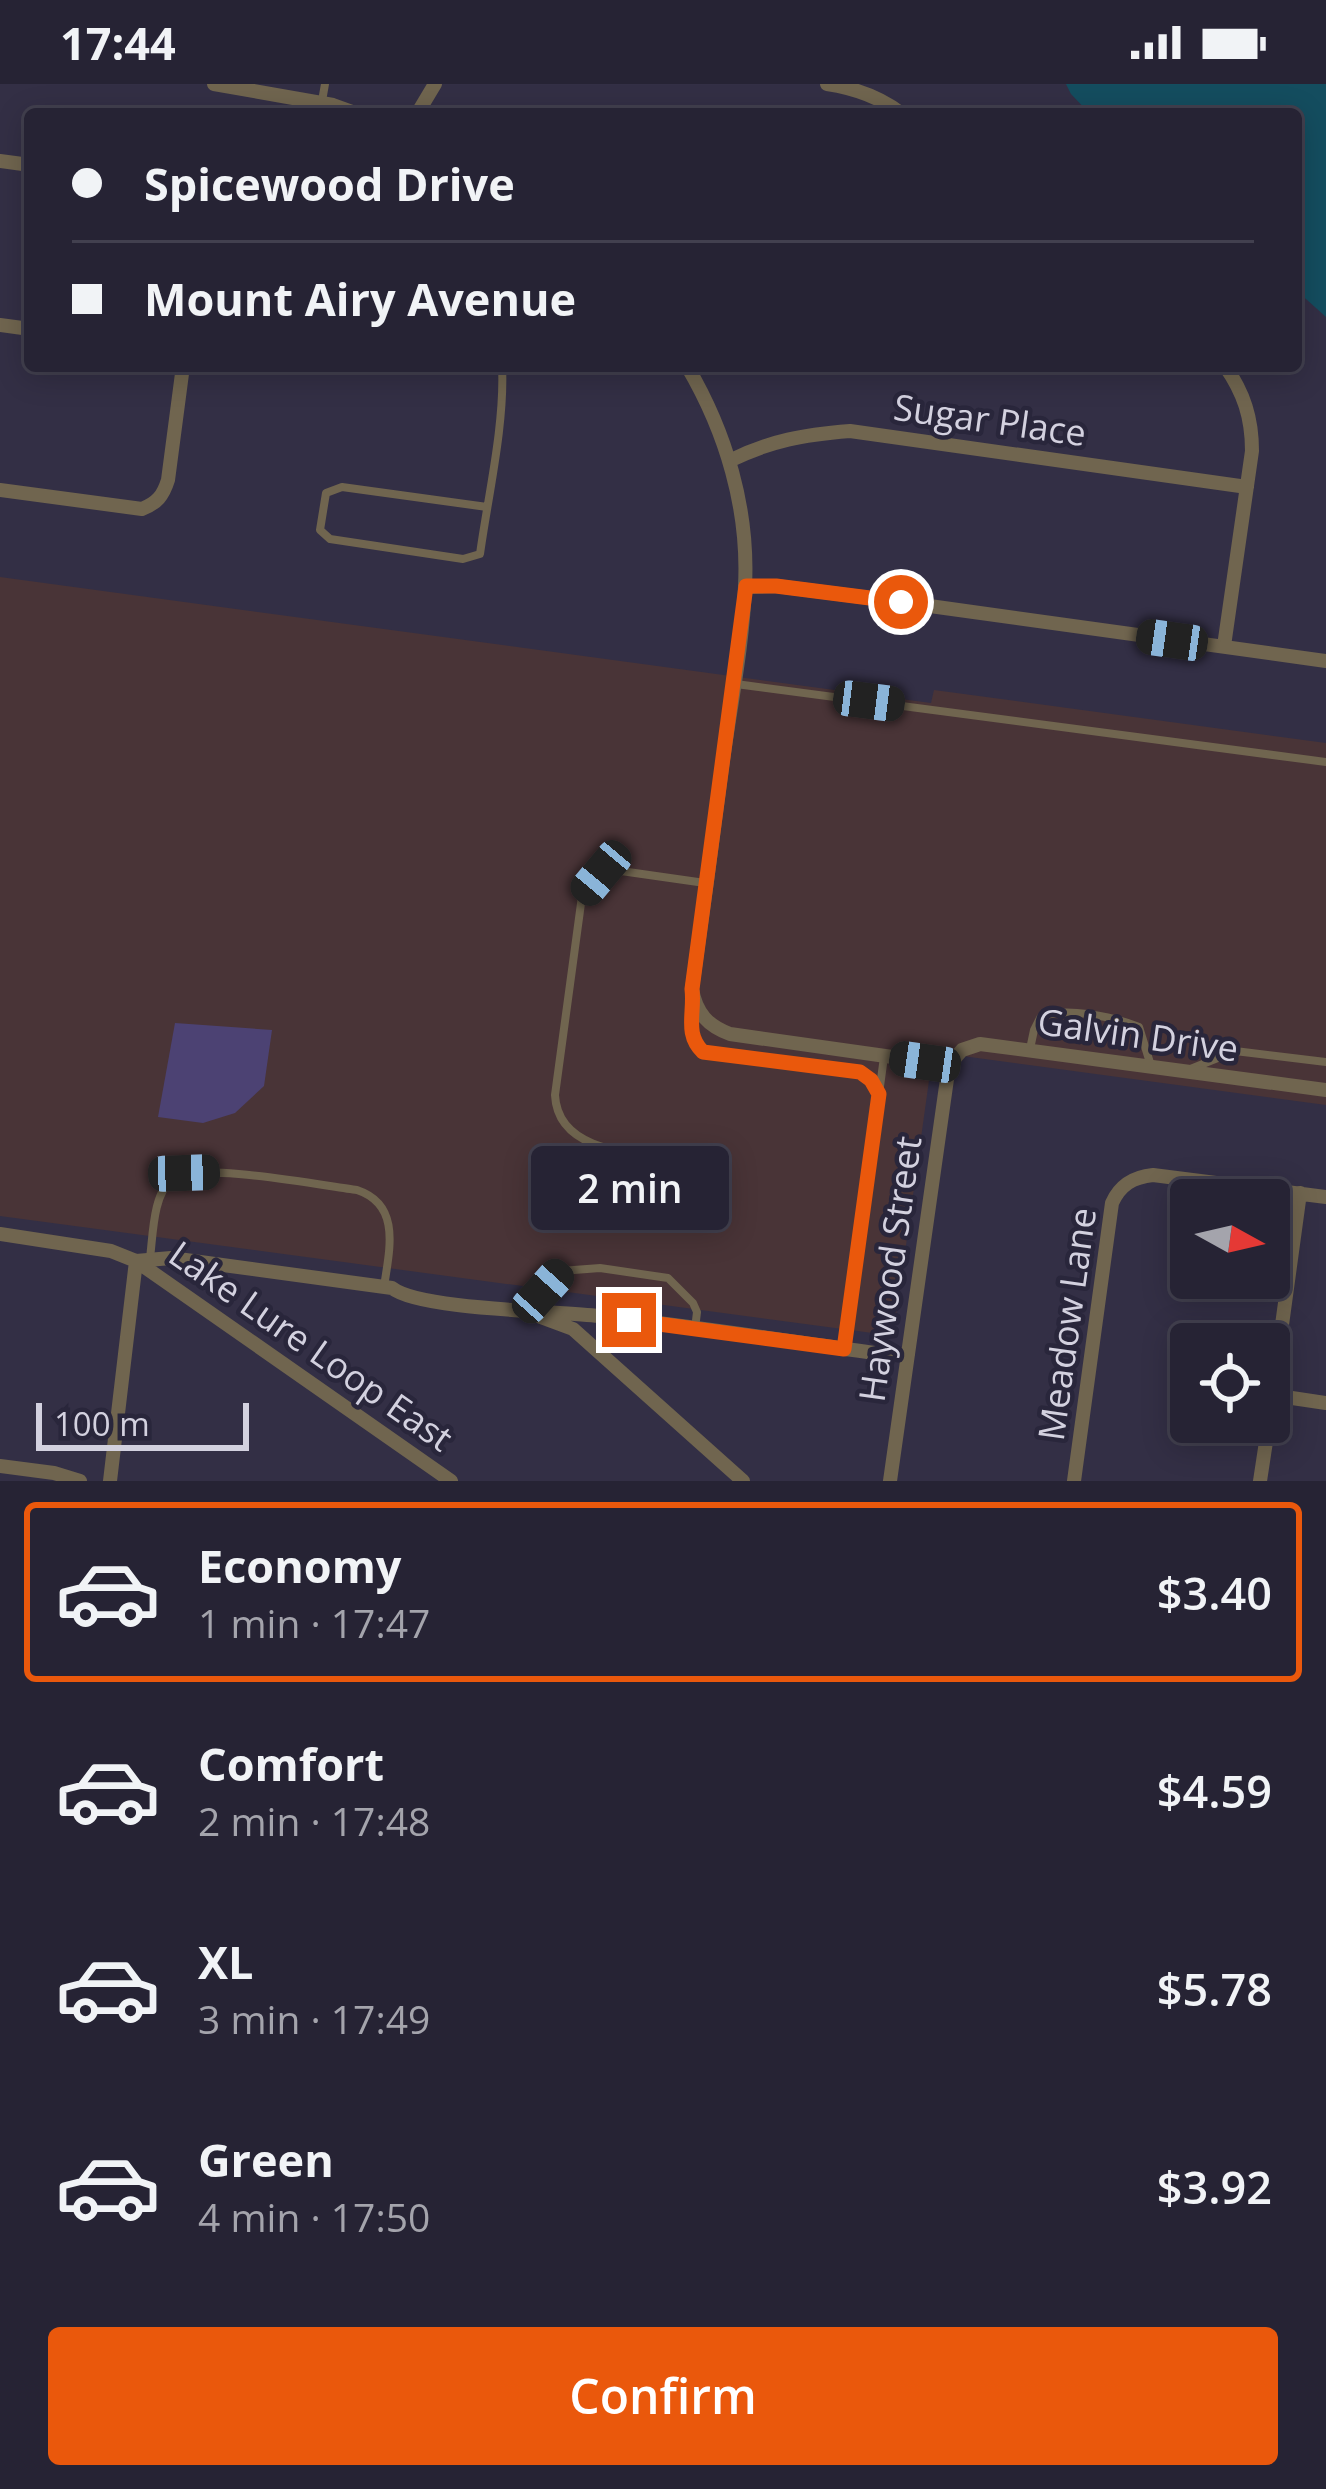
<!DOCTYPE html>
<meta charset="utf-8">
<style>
body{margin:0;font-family:"Open Sans",sans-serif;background:#322f40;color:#f1f3f6;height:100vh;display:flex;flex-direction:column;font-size:45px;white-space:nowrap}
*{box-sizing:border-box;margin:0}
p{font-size:39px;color:#a4a4ac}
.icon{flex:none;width:66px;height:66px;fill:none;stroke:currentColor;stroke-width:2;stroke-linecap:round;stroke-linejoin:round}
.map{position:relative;height:1397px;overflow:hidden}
.side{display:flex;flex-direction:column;background:#262334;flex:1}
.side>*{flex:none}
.top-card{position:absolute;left:24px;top:24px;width:1278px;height:264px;border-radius:12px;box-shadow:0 6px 30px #0003,0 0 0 3px #42404f;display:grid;align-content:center;height:264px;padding:0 48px;background:#262334}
.needle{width:78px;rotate:98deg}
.tools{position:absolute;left:1170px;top:1095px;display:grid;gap:24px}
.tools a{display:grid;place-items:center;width:120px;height:120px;border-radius:12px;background:#262334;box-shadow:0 6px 30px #0003,0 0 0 3px #42404f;font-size:60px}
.scale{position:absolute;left:36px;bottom:30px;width:213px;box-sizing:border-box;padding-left:12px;border:6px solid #d3d1df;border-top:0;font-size:33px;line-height:42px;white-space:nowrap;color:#d3d1df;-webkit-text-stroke:9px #29263b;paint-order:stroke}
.end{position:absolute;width:54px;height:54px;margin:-27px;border:15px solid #ea580c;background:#fff;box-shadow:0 0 0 6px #fff}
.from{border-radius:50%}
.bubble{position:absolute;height:84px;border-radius:12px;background:#262334;box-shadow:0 6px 30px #0003,0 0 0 3px #42404f;font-size:39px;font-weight:600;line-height:84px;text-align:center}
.car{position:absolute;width:36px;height:72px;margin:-36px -18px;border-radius:15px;box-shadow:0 0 9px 3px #0007;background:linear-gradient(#222 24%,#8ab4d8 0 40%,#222 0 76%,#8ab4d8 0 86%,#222 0)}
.top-card b{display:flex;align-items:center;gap:42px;height:114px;font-size:45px}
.top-card b+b{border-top:3px solid #42404f}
.top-card i{width:30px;height:30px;background:#f1f3f6}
ul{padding:21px 0 0;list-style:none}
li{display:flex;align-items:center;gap:36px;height:180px;margin:0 24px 18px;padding:0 24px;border:6px solid transparent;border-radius:12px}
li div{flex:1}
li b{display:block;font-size:45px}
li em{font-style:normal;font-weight:600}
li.active{border-color:#ea580c}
li>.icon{width:108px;height:108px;stroke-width:1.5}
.primary-button{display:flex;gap:24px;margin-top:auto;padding:24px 48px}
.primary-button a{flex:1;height:138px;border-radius:12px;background:#ea580c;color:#fff;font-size:48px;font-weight:600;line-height:138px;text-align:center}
.status{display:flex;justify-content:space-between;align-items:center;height:84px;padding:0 60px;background:#262334;direction:ltr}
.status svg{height:33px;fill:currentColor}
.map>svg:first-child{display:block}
</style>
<div class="status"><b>17:44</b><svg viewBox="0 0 49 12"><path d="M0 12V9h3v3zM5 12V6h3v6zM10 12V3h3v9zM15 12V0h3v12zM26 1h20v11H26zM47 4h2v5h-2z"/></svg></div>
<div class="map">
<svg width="1326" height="1397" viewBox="0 0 1326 1397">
<rect width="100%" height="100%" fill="#332f45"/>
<path fill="#493437" d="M0,493L931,619L934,606L1326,659V1021L933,968L895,1240L892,1247L880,1250L0,1132Z"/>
<path fill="#4c4273" d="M175,939L272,946L264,1002L235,1029L203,1039L158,1033Z"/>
<path fill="#144d5f" d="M1066,0H1326V233L1296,206V30H1090L1071,10Z"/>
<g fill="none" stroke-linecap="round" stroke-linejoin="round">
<path stroke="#70654f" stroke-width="8" d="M322,17L325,0
M487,423L342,403L326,409L320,446L330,455L463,475L480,470C488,412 505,340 502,282
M736,600L1326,678
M694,920C691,940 688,953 703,967L860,988L871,996L878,1008
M1030,965L1034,946L1040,934C1061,921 1117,934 1139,943L1151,982
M1188,986L1235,967L1326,978
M687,1076C642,1069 558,1072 555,1011L582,812L601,789L614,786L705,799
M150,1174C153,1151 153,1110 172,1095C194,1077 324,1102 357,1106C402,1121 389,1167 384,1203
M526,1226L561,1187L600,1184L668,1194L693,1219L697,1228L695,1245
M844,1265L884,973"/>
<path stroke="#70654f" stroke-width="14" d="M214,0L333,21L358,30
M827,0C854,4 880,13 902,30
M417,30L435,0
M0,77L30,81
M0,241L30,245
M687,282C726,348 749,425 745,502C743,560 731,619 723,676C713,752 703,829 692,905C696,929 708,942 730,950L949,981
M729,377C772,356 803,351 850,347L1247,403
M0,406L142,425C157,419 163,412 168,396L183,282
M745,503L776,502L901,518L1326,577
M1224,562L1252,367C1252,334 1244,309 1225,282
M949,981L962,966L980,960L1326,1006
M0,1150L111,1167L136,1177L171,1174L392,1204C420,1226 557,1227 599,1232C693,1242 787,1257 881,1270L908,1271
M136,1177L451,1397
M538,1232L573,1245L743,1397
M1272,1311L1326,1319
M1269,1336L1300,1109
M0,1382L54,1389L80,1397
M110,1397L136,1177
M890,1397L949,981
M1074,1397L1112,1119C1120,1101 1133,1093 1153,1091L1326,1113
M1260,1397L1269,1338"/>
</g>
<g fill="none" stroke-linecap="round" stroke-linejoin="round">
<path stroke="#ea580c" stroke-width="15" d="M629,1236L844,1265L879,1010L871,996L860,988L703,968C684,950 695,929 692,905L746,502H776L901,518"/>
</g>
<g text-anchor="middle" stroke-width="9" stroke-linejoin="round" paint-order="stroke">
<g font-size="36" fill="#d3d1df" stroke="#29263b">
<text transform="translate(990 336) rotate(8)" y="13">Sugar Place</text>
<text transform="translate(1138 951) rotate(8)" y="13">Galvin Drive</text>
<text transform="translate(890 1185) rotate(-82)" y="13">Haywood Street</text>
<text transform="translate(1067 1240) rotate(-82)" y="13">Meadow Lane</text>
<text transform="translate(311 1262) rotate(35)" y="13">Lake Lure Loop East</text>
</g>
</g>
</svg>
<div class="tools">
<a><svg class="needle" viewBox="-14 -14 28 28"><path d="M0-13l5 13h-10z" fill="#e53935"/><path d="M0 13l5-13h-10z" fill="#a4a4ac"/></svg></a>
<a><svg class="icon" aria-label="locate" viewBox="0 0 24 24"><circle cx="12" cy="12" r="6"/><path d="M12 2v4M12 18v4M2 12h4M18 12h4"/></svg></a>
</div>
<div class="scale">100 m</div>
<i class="end from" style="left:901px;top:518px"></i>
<i class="end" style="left:629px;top:1236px"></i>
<div class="bubble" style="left:531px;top:1062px;width:198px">2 min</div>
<i class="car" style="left:1172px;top:556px;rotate:278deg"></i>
<i class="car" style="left:869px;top:617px;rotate:97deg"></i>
<i class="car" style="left:601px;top:789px;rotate:220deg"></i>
<i class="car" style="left:925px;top:978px;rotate:278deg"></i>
<i class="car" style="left:184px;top:1089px;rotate:88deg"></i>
<i class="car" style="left:543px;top:1207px;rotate:42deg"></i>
<div class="top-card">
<b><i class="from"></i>Spicewood Drive</b>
<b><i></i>Mount Airy Avenue</b>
</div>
</div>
<section class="side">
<ul>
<li class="active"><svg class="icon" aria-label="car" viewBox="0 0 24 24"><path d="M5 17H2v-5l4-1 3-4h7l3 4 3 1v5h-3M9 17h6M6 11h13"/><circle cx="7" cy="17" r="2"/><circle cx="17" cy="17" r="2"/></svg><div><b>Economy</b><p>1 min · 17:47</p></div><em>$3.40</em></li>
<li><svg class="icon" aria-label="car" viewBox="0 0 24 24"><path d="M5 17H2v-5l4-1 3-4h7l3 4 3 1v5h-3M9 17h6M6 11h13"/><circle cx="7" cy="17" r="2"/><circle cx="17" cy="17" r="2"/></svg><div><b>Comfort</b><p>2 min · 17:48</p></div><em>$4.59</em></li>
<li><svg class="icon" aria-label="car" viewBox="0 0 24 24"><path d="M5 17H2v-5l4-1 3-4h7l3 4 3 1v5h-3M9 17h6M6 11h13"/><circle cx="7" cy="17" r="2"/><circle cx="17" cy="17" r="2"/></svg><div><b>XL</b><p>3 min · 17:49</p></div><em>$5.78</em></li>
<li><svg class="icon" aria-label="car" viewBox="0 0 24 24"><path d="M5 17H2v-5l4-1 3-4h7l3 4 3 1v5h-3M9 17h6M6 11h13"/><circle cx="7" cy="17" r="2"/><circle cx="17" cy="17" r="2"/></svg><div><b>Green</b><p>4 min · 17:50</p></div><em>$3.92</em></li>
</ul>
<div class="primary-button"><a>Confirm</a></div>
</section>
